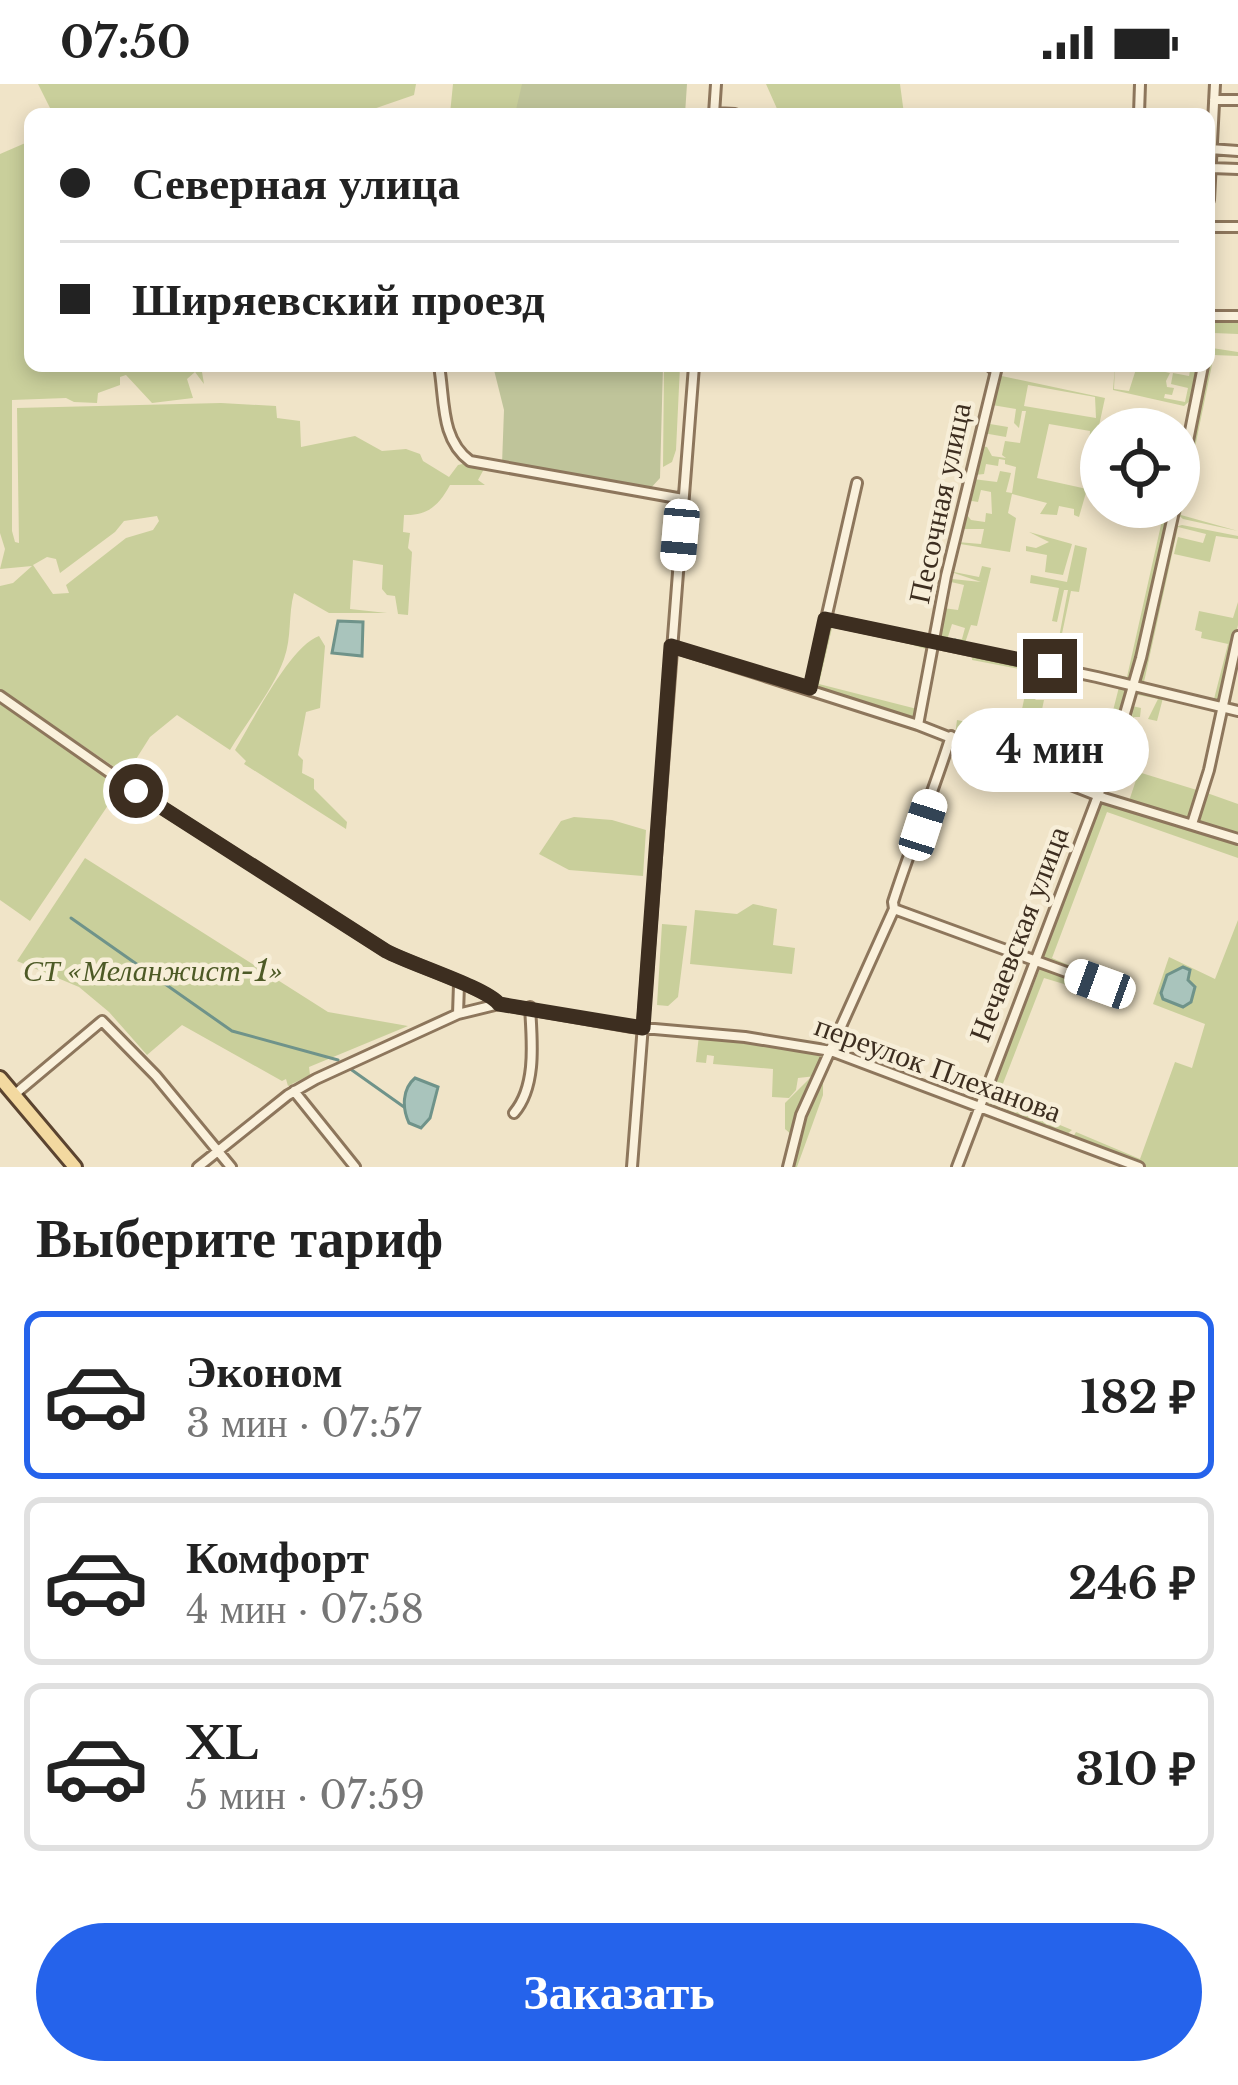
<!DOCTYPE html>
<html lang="ru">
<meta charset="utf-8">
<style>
body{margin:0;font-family:"Libre Baskerville",serif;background:#f6f6f6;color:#222;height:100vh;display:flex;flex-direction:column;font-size:45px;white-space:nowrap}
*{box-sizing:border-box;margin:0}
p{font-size:39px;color:#767676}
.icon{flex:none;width:66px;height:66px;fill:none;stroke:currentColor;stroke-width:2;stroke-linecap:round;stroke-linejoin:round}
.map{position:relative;height:1083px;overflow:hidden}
.sheet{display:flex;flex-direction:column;background:#fff;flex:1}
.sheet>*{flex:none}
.guide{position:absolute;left:24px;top:24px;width:1191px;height:264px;border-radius:18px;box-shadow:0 6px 18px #0003;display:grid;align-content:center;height:264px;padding:0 36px;background:#fff}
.tools{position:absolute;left:1080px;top:324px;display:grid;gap:24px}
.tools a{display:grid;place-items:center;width:120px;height:120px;border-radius:50%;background:#fff;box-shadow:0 6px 18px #0003;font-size:60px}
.end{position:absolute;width:54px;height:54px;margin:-27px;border:15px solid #3d2e20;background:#fff;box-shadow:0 0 0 6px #fff}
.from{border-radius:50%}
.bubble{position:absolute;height:84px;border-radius:42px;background:#fff;box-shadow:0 6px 18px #0003;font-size:39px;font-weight:700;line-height:84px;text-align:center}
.car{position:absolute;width:36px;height:72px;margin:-36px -18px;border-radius:15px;box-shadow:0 0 9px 3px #0007;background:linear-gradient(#fff 24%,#345 0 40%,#fff 0 76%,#345 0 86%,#fff 0)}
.guide b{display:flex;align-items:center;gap:42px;height:114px;font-size:45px}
.guide b+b{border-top:3px solid #e0e0e0}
.guide i{width:30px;height:30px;background:#222}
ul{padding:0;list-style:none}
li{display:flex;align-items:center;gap:36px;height:168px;margin:0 24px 18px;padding:0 12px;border:6px solid #e0e0e0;border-radius:18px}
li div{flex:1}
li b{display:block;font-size:45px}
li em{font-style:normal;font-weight:700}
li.on{border-color:#2563eb}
li>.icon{width:108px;height:108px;stroke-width:1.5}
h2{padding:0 36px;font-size:54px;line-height:144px}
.primary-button{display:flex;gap:24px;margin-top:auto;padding:24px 36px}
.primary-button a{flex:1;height:138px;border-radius:72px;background:#2563eb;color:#fff;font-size:48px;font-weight:700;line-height:138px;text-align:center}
.status{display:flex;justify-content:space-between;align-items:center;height:84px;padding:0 60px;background:#fff;direction:ltr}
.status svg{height:33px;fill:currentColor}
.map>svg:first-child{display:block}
</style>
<div class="status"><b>07:50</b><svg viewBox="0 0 49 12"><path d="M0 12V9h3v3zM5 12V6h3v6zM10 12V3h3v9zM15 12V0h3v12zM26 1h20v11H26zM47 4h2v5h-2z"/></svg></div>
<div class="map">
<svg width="1238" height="1083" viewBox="0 0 1238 1083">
<rect width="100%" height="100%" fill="#f0e4c8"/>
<path fill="#c9cf9b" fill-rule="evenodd" d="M38,0H416L414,11L359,30H53Z
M453,0H678L677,30H450Z
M766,0H900L904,30L778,27Z
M30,57V282H201L204,300L195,288L187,295L193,314L152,319L126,291L120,293V301L98,309L97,319L74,318L66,314L12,316V447L15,458L19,459L17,324L221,319L276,322L277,334L300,337L301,363L355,352L382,367L406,365L420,370L423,377L449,393L458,381L467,379L484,385L478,396L485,401H450C439,421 428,432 404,431L403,448L410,449L408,464L412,468L408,531L398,530L395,512L387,511L382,505L383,481L353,476L350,525L387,529H329L294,509C288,531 292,553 284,575C273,606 247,637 230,666L177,631L150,653L126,691L0,605V502L13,499L32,482L0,485L5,465L0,449V70ZM157,432L159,437L153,446L126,454L66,501L69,509L53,510L33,481L47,473L56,475L60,489L115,448L124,437Z
M1238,234V250L1213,249L1212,264L1238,268V272L1214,271L1181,431L1238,447L1183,435L1177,430L1209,282L1210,237Z
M664,282H680L676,366L672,378L663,383Z
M1115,282L1114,305L1129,307L1137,282L1170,289L1166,297L1167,303L1174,304L1172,311L1165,310L1164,314L1185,318L1188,304L1171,300L1173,289L1189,292L1191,282H1198L1192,315L1184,322L1113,306Z
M997,291L1105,314L1094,365L1089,364L1090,347L1049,340L1037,394L1087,405L1079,433L1074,431V425L1059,422L1057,431L1040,430L1047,419L1012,410L1008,429L1016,434L1010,468L960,460L954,488L979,493L982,482L991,484L977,542L971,541L965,559L954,555H962L965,544L952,540L947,556L938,554L943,524L958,526L964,501L951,498L952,495L981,498L951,488L957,458L981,460L984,445H964L966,419L969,420L967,431L971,436L985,438L986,429L992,430L991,408L981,406L978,418L966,416L973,395L997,398L1000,387L1011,389L1006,408L1012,409L1016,383L1005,380V376L999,375L998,382L986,380L984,390L975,391L981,362L987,363L992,372L1006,374L1002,371L1005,357L1020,359L1026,327H1022L1019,344L1014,339L1016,325L992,321L990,340L1008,343L1006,353L983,349ZM1028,301L1095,313L1096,334L1024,322Z
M1165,423H1171L1130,597L1054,580L1068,506H1064L1057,538L1052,537L1059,504L1030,499L1031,491L1067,498L1075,461L1087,464L1079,508L1071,507L1056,578L1127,593Z
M1182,441L1238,452V455L1216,452L1210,478L1174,470L1178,453L1203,459L1206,450L1178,443L1144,598L1214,615L1228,560L1201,554L1202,548L1195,546L1199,527L1233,534L1238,518V541L1222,614L1216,619L1140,597L1175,443Z
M1029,448L1072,460L1063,491L1045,488L1047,471L1026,467V462L1036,464L1049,458Z
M830,537L860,543L833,540L819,600L917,625L929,566L870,548L929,563L931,566L917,633L909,634L814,601L812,597Z
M319,552L325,562L320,624L306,628L298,671L303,676L302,689L314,695V705L347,738L346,745L244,680L246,677L235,666C252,638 290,562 319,552Z
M973,568L1041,582L1039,589L1033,588L1035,602L1028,604L1041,609L1035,616H1044L1036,654L1102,670L1119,603L1049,591L1051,584L1128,604L1108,670L1098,675L1060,672L1053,687L955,651L957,636L1017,649L1030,587L972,576Z
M1135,605L1220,625L1201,707L1189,734L1129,717L1136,696L1117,690L1134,624L1114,689L1113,682L1132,622L1141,624L1140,633H1134L1122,683L1200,707L1216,627L1163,614L1157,637L1148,635L1158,615L1134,610Z
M0,620L121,702L30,837L0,816Z
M1227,627L1238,631L1226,629L1207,709L1238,720V752L1201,740L1197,733Z
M1107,719L1238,760V774L1107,728L1052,874L1092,891H1081L1041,873L1099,721Z
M574,733L612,736L646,746L643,792L569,786L539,770L561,737Z
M85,774L328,928L408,942L309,983L310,991L288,1002L286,995L282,997L182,941L147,971L109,928L79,903L17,877Z
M753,820L777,825L773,861L795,864L792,890L690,880L695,826L737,830Z
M1238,836V1083H1142L1126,1072L1072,1055L1076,1048L1140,1075L1175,978L1192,984L1205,940L1153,920L1169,873L1215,895Z
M662,840L687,842L678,913L668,922L657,921Z
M1041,882L1088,900L1087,907L1044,894L997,1015L1072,1046L1066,1051L990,1023L987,1017Z
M699,951L826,969L816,992L798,994L796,1006L789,1014L772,1013L773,985L713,980L714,972L707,971L706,979L696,978Z
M810,994L823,996V1011L797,1083H791L792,1051L785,1045V1019Z"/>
<path fill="#bfc49a" d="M522,0H687L685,30H515Z
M493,282H663L660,394L649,406L502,380L504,326Z"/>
<path fill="#a9c4bc" stroke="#6f938a" stroke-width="3" d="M338,537L363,538L362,572L332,569Z
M1183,883L1190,886L1188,896L1195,903L1191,918L1183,923L1163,915L1161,909L1167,891Z
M415,994L438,1003L430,1034L421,1044L409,1039C402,1024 402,1005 415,994Z"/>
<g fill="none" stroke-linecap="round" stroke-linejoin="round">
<path stroke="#6f938a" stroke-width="3" d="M917,550L931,551
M955,556L964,559
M970,560L1001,567
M1005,568L1046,577
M71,834L232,947L338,976
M349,984L404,1023"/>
<defs>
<path id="minor" d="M1214,16H1238
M714,29L735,30
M714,30L716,0
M1139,30L1140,0
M1210,65L1238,67
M1211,84L1238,85
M1209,116L1215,0
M1209,143H1238
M1209,232H1238
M439,282C445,315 440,355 470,377L683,415
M1179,402L1203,282
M825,535L1097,593L1238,627
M671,562L918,641L1104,714L1238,755
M810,605L857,399
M0,612L136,707L386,867C410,880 487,904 499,920
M918,641L946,492L996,287L990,282
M1192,740L1209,686L1238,552
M894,825L1099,900
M458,930L459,900
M294,1007L355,1083
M15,1010L102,937L156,992L231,1083
M514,1029C537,1002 532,957 530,923
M198,1083L288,1011L316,995L458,930L499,920L632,943L745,953L831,967L1139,1083
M632,1083L694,282
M788,1083L801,1031L894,825L893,818C911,762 933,709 951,652
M957,1083L1112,675L1141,574L1175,423"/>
<path id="major" d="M0,994L75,1083"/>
</defs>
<use href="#minor" stroke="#8d765c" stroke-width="14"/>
<use href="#major" stroke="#5b4430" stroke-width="18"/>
<use href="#minor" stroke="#faf1dc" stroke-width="8"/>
<use href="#major" stroke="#f3d9a0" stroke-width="12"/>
</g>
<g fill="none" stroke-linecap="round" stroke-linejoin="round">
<path stroke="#3d2e20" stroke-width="15" d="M136,707L386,867C410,880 487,904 499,920L643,944L671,562L810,604L825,535L1050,582"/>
</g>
<g text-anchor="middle" stroke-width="9" stroke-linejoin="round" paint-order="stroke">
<g font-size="30" fill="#3d2e20" stroke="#f7eed8">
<text transform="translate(940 419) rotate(-78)" y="10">Песочная улица</text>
<text transform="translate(1019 850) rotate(-69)" y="10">Нечаевская улица</text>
<text transform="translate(938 985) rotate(20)" y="10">переулок Плеханова</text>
</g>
<g font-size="30" font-style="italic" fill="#4d5a26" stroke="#f7eed8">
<text x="153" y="897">СТ «Меланжист-1»</text>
</g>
</g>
</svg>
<div class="tools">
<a><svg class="icon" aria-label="locate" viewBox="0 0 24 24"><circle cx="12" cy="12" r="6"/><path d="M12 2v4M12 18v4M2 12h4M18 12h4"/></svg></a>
</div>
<i class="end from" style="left:136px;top:707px"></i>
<i class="end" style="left:1050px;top:582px"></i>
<div class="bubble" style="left:951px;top:624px;width:198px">4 мин</div>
<i class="car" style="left:680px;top:451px;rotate:185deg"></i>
<i class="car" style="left:923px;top:741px;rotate:18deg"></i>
<i class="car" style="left:1100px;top:900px;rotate:290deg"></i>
<div class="guide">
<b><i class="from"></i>Северная улица</b>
<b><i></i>Ширяевский проезд</b>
</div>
</div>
<section class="sheet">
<h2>Выберите тариф</h2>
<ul>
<li class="on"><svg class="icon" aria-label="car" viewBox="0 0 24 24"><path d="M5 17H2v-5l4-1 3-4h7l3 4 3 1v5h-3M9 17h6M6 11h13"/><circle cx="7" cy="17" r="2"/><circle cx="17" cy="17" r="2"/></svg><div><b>Эконом</b><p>3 мин · 07:57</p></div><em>182 ₽</em></li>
<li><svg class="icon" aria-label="car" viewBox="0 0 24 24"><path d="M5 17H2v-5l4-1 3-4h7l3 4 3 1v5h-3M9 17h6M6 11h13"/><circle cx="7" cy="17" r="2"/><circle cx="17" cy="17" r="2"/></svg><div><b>Комфорт</b><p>4 мин · 07:58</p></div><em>246 ₽</em></li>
<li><svg class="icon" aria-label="car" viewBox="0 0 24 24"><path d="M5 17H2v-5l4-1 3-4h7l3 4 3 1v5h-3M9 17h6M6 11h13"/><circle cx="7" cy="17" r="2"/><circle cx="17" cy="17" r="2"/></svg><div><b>XL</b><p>5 мин · 07:59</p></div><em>310 ₽</em></li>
</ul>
<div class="primary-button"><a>Заказать</a></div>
</section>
